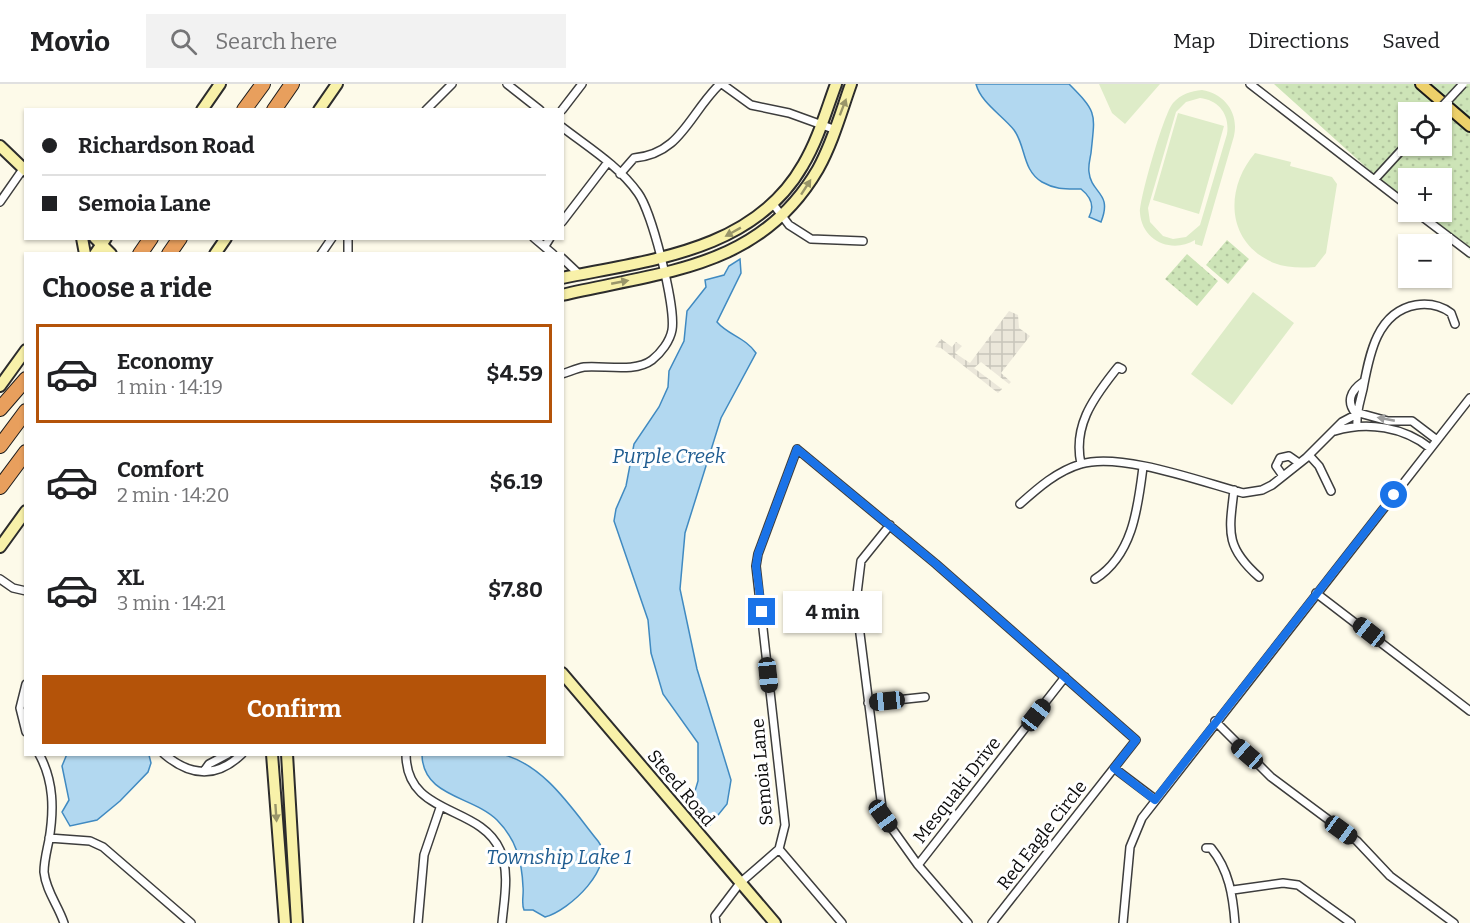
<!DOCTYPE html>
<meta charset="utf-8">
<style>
body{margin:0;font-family:Bitter,serif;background:#f2f2f2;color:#202124;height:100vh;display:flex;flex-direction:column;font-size:22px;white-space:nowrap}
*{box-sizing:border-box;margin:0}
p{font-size:20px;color:#757577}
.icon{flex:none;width:33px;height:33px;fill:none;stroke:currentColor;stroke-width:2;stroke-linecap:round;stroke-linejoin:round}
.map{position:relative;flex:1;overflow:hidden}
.side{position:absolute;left:24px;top:168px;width:540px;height:504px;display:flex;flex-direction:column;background:#fff;border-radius:0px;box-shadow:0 2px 4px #0004}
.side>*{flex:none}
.top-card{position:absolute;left:24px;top:24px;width:540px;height:132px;border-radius:0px;box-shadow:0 2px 4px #0004;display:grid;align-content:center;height:132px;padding:0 18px;background:#fff}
.fabs{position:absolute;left:1398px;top:18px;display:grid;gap:12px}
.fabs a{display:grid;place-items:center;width:54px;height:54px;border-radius:0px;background:#fff;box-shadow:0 2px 4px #0004;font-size:30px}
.end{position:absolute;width:27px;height:27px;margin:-14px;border:8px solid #1a73e8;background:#fff;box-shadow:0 0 0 3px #fff}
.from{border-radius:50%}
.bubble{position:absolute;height:42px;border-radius:0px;background:#fff;box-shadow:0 2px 4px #0004;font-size:20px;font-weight:700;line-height:42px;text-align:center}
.car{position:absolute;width:18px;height:36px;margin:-18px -9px;border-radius:8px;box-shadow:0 0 4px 2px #0007;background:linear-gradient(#222 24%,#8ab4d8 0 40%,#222 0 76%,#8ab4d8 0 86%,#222 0)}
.top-card b{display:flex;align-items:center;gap:21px;height:57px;font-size:22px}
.top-card b+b{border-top:2px solid #e0e0e0}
.top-card i{width:15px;height:15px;background:#202124}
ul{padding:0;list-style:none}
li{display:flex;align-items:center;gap:18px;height:99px;margin:0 12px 9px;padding:0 6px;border:3px solid transparent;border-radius:0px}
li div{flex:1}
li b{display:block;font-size:22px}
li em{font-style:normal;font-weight:700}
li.current{border-color:#b45309}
li>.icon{width:54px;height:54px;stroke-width:1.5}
h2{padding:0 18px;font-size:27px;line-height:72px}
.primary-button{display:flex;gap:12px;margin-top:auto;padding:12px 18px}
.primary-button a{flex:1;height:69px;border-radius:0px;background:#b45309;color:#fff;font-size:24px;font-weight:700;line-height:69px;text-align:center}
header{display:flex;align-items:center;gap:36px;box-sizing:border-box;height:84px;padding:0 30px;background:#fff;border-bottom:2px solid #e0e0e0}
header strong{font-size:28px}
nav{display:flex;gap:33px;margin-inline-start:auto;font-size:21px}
.search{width:420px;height:54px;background:#f2f2f2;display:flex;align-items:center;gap:15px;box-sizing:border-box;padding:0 21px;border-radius:0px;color:#757577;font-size:22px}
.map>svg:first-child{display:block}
</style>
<header>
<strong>Movio</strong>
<div class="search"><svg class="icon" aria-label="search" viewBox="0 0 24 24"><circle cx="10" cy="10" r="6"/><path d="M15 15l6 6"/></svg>Search here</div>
<nav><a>Map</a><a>Directions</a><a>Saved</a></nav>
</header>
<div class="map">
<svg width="1470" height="839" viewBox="0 0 1470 839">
<defs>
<pattern id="grass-dots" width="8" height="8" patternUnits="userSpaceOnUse" patternTransform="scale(1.5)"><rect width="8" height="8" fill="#cde4b7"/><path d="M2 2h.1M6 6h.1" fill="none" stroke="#afc29c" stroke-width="1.8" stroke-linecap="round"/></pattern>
<pattern id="plaza-grid" width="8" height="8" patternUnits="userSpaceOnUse" patternTransform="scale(1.5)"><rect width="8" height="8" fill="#ebe7da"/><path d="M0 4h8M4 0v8" fill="none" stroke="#c8c5ba"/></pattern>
</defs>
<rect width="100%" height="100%" fill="#fdfae9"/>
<path fill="url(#grass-dots)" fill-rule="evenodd" d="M1274,0H1470V176L1416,128H1442V94H1408V121ZM1408,28H1442V62H1408Z
M1227,156L1249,175L1228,200L1206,181Z
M1187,170L1218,197L1197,222L1165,195Z"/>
<path fill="#deecc8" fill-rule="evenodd" d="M1099,0H1160L1125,40L1112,29Z
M1202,6C1225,10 1239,29 1234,52L1202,162L1195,160V156C1172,170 1142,157 1140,129C1139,116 1164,29 1173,19C1181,10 1191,7 1202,6ZM1200,14C1219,16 1230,31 1227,50L1200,141L1186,153L1173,155L1163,152L1150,138L1148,124L1176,28L1186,18Z
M1178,29L1224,42L1199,130L1153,116Z
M1255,69L1291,78L1290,82L1332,93L1337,100L1326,169L1315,183C1301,184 1287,184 1274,179C1225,158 1225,104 1255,69Z
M1253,208L1294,239L1232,321L1191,290Z"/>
<path fill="url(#plaza-grid)" d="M1009,227L1018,231L1019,244L1030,252L1001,289L1011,298L1009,300L981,278L974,284L1002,305L998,309L941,264L935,263L941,255L952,263L956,258L962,262L955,269L970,279Z"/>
<path fill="#b2d8f0" stroke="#408ac1" stroke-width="1.5" d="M976,0H1069C1098,29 1095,29 1091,69C1090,75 1088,82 1089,88C1091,110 1113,108 1101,138L1089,133C1095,122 1091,113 1081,105C1066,105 1056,106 1042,98C1022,86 1026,62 1014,46C1002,31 981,19 976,0Z
M740,175L741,189L717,238C728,251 746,254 756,269L721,334L685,449L680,505L697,585L731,696L727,720L710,741L692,717L698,697V659L663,610L651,569L648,536L614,437L616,425L626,402L634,360L659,323L668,303L669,287L684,257L687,227L706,203L705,196L724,191L729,182Z
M67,670L149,671L151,679L148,688L120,717L97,736L70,742L62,728L69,716L62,682Z
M422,671C443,670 487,666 505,671C546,683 572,725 598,757C617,782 569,827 545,833L533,826H524C521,819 524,811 523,803C522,777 516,755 497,736C473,712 423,713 422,671Z"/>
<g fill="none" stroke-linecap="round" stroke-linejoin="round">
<defs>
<path id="street" d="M507,0L540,26
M722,0L751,21L789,29L836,46
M1250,0L1408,122
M426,26L452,0
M562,26L582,0
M562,43C588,63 619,82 638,109C652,128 676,223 672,246C670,257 661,269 652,276C635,289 604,281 584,283C577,284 569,288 562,290
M620,90L634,74C681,70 689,30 720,0
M1375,95L1408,59
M0,118L23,85
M773,120L789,141L811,155L863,157
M1416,128L1470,169
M562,138L608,78
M534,154L553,170
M545,162L550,154
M321,170L332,154
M348,170V154
M562,174L580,191
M1356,330C1346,318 1350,307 1363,298
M1357,342C1356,328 1360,318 1363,305C1369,273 1376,228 1416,221C1429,219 1440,221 1451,229L1455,240
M1335,347C1367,337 1404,343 1430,364
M1309,371L1319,382L1331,407
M1081,380C1073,343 1092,316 1114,288L1118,283L1122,285
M1283,392L1276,382L1280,374L1289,372L1299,379
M1234,406C1229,448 1225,463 1259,493
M1020,420C1038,404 1057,387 1081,380C1121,368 1202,398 1243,409L1262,406L1272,401L1306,374L1342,338L1359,329L1388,337H1412L1437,356
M890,441L861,477L856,518L883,732L918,781L968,839
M0,495L13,504L26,507
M1095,495C1133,471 1138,423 1143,383
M1316,509L1470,627
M26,600L20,624L26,648
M868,619L925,613
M1215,637L1271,693L1357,757L1390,792L1454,839
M39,670C54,697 54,726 49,756C47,766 44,777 44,788C46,807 58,821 64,839
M164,670C191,693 217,694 242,670
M406,670C406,733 480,720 500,766C510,788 504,816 502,839
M1114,684L1155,715
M204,687L209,680L228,670
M49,754L90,757L103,763L191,839
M1206,764H1211C1229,786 1233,812 1235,839
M779,765L842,839
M918,781L1065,593
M1233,806L1283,799L1298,801L1351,839
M418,839L424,771L440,724
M716,839L715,832L740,799L779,765L785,741L756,482L758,470L797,365L936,480L1136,656L992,839
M1123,839L1130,763L1142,734L1470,314"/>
<path id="secondary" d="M202,26L220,0
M319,26L337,0
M0,62L26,87
M82,154L85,170
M95,154L111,170
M95,170L106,154
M215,170L226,154
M562,194C650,176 754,167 803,81C818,56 826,27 836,0
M562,211C663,187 760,185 818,85C833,58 841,28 851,0
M0,302L26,266
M0,463L26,427
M562,589L775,839
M272,670L285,839
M287,670L297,839"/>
<path id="primary" d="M1421,0L1470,42"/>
<path id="highway" d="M244,26L263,0
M274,26L292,0
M140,170L151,154
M169,170L180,154
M0,325L26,295
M0,362L26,327
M0,403L26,368"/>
</defs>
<use href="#street" stroke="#3d3d3d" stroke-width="10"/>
<use href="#secondary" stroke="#2c2c2c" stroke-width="14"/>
<use href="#primary" stroke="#1b1b1b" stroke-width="14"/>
<use href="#highway" stroke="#1b1b1b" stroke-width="16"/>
<use href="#street" stroke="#fff" stroke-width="7"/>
<use href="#secondary" stroke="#f8f1a9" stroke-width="10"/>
<use href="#primary" stroke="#edd06a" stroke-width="10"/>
<use href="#highway" stroke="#e89f5d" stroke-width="14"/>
<defs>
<path id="street-bridge" d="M1437,28L1463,0"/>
</defs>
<use href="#street-bridge" stroke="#3d3d3d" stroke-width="10" stroke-linecap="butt"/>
<use href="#street-bridge" stroke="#fff" stroke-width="7"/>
</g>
<defs><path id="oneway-solid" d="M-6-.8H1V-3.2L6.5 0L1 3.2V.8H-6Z" transform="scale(1.5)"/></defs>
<g fill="#999569">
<use href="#oneway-solid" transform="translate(843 23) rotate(-69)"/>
<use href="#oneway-solid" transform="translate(806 103) rotate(-57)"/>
<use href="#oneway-solid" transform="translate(733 148) rotate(151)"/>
<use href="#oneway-solid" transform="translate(620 198) rotate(-11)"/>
<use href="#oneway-solid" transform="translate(276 729) rotate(86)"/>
</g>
<use fill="#9d9d9d" href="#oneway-solid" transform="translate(1386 335) rotate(-169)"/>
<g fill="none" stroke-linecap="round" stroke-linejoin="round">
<path stroke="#1a73e8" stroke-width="8" d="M762,528L756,482L758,470L797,365L936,480L1136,656L1114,684L1155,716L1394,411"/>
</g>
<g text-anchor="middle" stroke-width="6" stroke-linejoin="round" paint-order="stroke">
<g font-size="18" fill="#0a0a0a" stroke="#fff">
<text transform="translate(762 688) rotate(-95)" y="6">Semoia Lane</text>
<text transform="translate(681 704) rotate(50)" y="6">Steed Road</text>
<text transform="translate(957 706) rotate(-52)" y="6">Mesquaki Drive</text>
<text transform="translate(1042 751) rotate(-52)" y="6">Red Eagle Circle</text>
</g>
<g font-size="20" font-style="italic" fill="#1f5c90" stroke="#fff">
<text x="669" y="379">Purple Creek</text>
<text x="559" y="780">Township Lake 1</text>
</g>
</g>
</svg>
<div class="fabs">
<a><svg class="icon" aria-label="locate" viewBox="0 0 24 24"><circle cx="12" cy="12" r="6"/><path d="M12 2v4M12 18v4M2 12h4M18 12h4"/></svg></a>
<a>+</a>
<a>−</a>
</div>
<i class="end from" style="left:1394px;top:411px"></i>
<i class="end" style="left:762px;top:528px"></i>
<div class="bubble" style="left:783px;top:507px;width:99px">4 min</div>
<i class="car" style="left:1369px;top:548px;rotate:308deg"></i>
<i class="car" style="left:768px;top:591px;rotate:174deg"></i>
<i class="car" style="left:887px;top:617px;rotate:264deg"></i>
<i class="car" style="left:1036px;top:631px;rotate:38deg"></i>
<i class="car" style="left:1247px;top:670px;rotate:311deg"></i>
<i class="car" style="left:883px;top:732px;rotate:144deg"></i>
<i class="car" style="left:1341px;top:746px;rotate:126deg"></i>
<div class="top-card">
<b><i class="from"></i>Richardson Road</b>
<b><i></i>Semoia Lane</b>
</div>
<section class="side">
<h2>Choose a ride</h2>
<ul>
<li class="current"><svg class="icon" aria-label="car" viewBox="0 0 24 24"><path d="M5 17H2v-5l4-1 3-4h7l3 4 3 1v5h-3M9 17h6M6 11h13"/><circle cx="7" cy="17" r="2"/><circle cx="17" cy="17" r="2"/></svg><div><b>Economy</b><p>1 min · 14:19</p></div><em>$4.59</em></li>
<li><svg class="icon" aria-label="car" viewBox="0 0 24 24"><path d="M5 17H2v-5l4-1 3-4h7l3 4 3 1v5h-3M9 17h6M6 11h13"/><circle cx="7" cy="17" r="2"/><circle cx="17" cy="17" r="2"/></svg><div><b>Comfort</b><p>2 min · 14:20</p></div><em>$6.19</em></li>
<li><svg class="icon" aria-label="car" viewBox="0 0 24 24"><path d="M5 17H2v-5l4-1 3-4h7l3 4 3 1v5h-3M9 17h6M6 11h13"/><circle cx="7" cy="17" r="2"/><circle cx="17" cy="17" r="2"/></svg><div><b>XL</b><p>3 min · 14:21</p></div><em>$7.80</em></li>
</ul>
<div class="primary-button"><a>Confirm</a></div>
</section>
</div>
